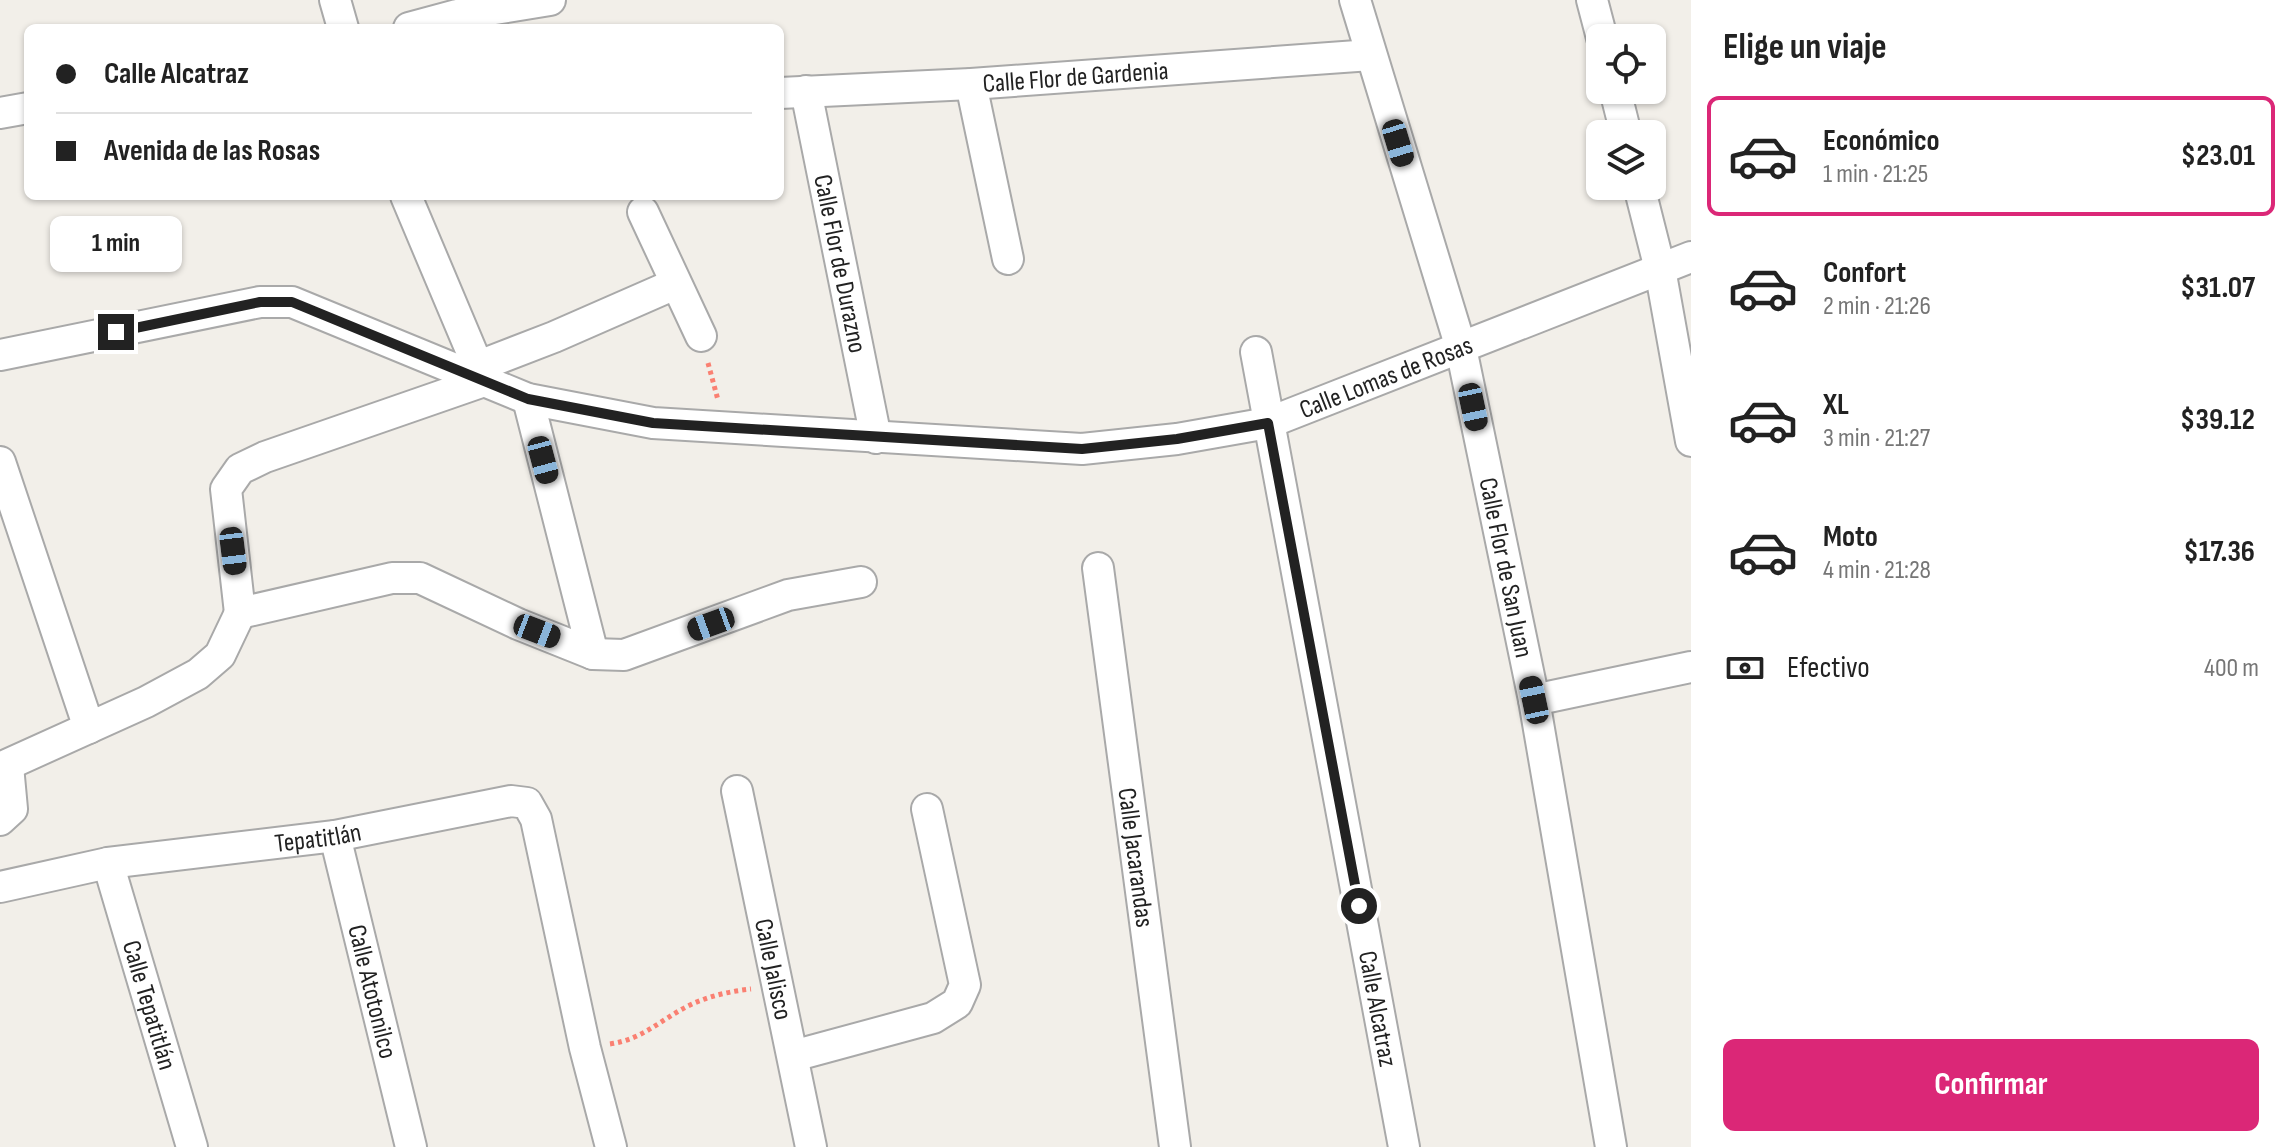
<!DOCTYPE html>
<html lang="es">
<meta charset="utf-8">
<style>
body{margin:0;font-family:"Sofia Sans Condensed",sans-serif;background:#f2f2f2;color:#222;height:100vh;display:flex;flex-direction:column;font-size:30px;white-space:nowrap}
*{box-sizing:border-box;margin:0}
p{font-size:26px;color:#767676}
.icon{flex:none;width:44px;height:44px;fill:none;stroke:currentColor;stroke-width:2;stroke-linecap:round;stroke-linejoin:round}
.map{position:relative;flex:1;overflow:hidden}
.details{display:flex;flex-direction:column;background:#fff;width:600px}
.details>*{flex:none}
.banner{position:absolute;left:24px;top:24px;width:760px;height:176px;border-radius:12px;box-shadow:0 2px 6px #0004;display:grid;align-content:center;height:176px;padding:0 32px;background:#fff}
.controls{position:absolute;left:1586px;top:24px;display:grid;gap:16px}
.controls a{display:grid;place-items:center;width:80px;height:80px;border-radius:12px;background:#fff;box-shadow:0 2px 6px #0004;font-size:40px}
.end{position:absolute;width:36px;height:36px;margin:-18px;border:10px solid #222;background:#fff;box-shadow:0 0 0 4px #fff}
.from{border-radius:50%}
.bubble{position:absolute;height:56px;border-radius:12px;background:#fff;box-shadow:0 2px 6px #0004;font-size:26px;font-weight:700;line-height:56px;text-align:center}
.car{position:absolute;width:24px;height:48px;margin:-24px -12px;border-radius:10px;box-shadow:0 0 6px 2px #0007;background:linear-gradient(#222 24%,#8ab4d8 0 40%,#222 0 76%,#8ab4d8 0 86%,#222 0)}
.banner b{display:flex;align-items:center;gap:28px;height:76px;font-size:30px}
.banner b+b{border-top:2px solid #e0e0e0}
.banner i{width:20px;height:20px;background:#222}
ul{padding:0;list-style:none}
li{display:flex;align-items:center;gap:24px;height:120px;margin:0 16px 12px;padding:0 16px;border:4px solid transparent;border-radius:12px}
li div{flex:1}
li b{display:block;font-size:30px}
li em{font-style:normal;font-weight:700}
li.on{border-color:#db2777}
li>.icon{width:72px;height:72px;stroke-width:1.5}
h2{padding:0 32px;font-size:36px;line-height:96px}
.pay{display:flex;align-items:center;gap:20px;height:88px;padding:0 32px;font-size:30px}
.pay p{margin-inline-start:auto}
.primary-button{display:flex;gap:16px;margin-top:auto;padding:16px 32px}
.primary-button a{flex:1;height:92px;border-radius:12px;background:#db2777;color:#fff;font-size:32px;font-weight:700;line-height:92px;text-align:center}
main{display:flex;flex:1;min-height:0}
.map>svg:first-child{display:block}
</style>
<main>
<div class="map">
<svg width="1691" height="1147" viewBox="0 0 1691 1147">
<rect width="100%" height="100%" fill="#f2efe9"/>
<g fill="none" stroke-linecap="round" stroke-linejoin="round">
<defs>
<g id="minor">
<path d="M335,0L343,28"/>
<path id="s1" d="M1355,0L1461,348L1534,700L1611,1147"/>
<path d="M1592,0L1602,38"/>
<path d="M409,28L457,15L550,0"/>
<path d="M971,84L1008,259"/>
<path d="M1615,90L1626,134"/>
<path id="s2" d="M806,91L876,438"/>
<path id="s3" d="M780,93L971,84L1371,55"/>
<path d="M0,113L28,108"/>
<path d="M1639,186L1660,269L1691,441"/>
<path d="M643,212L701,336"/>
<path id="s4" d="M1256,352L1404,1147"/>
<path id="s5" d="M0,355L260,302H292L528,399L653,423L1082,449L1177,439L1268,423L1691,257"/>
<path d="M479,366L554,337L675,284"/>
<path d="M0,462L89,728"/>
<path id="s6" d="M1098,568L1175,1147"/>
<path d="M240,613L392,578H420L518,624L593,654L528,399"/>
<path d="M240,613L226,489L240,469L265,457L484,381L406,196"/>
<path d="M593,654L624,655L788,595L861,582"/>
<path d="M1534,700L1691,667"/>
<path d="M0,768L146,702L198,674L220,655L240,613"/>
<path id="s7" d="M737,791L811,1147"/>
<path d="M0,820L12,809L8,766"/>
<path id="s8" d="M335,836L411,1147"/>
<path id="s9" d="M108,863L192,1147"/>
<path id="s10" d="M0,887L108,863L335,836L511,801L527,803L536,819L585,1048L611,1147"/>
<path d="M793,1056L933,1018L957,1003L965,985L927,809"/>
</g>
</defs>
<use href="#minor" stroke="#a9a9a9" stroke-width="34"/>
<path stroke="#fa8072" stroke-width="5" stroke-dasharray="4 4" stroke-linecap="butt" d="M708,363L718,400
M610,1044C644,1039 661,1019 690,1005C709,996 731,991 751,989"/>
<use href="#minor" stroke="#fff" stroke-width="30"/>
</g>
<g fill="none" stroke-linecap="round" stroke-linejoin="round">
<path stroke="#222" stroke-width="10" d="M116,332L260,302H292L528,399L653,423L1082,449L1177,439L1268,423L1359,906"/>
</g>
<g text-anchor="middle" stroke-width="6" stroke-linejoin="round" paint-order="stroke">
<g font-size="26" fill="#222" stroke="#fff">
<text dy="9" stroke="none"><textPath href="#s3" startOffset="296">Calle Flor de Gardenia</textPath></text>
<text dy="9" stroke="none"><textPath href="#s2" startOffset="176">Calle Flor de Durazno</textPath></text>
<text dy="9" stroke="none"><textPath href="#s5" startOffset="1424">Calle Lomas de Rosas</textPath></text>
<text dy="9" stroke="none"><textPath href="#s1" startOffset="588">Calle Flor de San Juan</textPath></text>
<text dy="9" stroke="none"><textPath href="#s10" startOffset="322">Tepatitlán</textPath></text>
<text dy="9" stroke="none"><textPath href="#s6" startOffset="292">Calle Jacarandas</textPath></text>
<text dy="9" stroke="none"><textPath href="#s7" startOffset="182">Calle Jalisco</textPath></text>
<text dy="9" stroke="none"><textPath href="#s8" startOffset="160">Calle Atotonilco</textPath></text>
<text dy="9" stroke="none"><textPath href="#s9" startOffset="148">Calle Tepatitlán</textPath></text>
<text dy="9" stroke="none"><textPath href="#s4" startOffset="668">Calle Alcatraz</textPath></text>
</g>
</g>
</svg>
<div class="controls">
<a><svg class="icon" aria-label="locate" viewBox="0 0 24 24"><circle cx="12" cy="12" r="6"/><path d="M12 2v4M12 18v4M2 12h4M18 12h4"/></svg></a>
<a><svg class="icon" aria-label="layers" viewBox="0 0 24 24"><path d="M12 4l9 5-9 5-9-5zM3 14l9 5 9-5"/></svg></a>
</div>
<i class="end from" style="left:1359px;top:906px"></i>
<i class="end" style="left:116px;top:332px"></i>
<div class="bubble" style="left:50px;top:216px;width:132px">1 min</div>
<i class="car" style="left:1398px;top:143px;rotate:163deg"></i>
<i class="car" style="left:1473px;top:407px;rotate:168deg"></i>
<i class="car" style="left:543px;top:460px;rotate:165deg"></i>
<i class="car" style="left:233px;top:551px;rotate:173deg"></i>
<i class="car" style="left:711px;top:624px;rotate:250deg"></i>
<i class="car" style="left:537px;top:631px;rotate:111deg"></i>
<i class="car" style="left:1534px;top:700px;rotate:348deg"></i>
<div class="banner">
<b><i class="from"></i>Calle Alcatraz</b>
<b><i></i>Avenida de las Rosas</b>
</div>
</div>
<section class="details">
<h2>Elige un viaje</h2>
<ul>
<li class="on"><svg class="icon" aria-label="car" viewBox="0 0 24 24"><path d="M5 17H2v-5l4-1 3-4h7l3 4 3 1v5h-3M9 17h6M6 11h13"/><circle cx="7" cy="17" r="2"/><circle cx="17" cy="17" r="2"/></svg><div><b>Económico</b><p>1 min · 21:25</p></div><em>$23.01</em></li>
<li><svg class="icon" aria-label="car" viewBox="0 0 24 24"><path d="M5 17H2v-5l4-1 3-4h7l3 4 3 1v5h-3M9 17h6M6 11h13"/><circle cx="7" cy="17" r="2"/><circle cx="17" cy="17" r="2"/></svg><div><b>Confort</b><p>2 min · 21:26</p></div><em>$31.07</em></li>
<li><svg class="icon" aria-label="car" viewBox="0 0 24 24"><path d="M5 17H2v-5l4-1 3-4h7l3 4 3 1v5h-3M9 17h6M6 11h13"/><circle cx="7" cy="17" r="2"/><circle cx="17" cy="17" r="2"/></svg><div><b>XL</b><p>3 min · 21:27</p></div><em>$39.12</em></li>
<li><svg class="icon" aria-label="car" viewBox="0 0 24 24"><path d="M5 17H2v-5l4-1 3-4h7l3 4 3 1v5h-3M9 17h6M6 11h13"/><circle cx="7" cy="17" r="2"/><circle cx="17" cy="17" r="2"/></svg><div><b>Moto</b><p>4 min · 21:28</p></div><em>$17.36</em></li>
</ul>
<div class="pay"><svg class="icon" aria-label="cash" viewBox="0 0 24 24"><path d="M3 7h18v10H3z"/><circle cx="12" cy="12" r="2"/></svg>Efectivo<p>400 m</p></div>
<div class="primary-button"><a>Confirmar</a></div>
</section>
</main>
